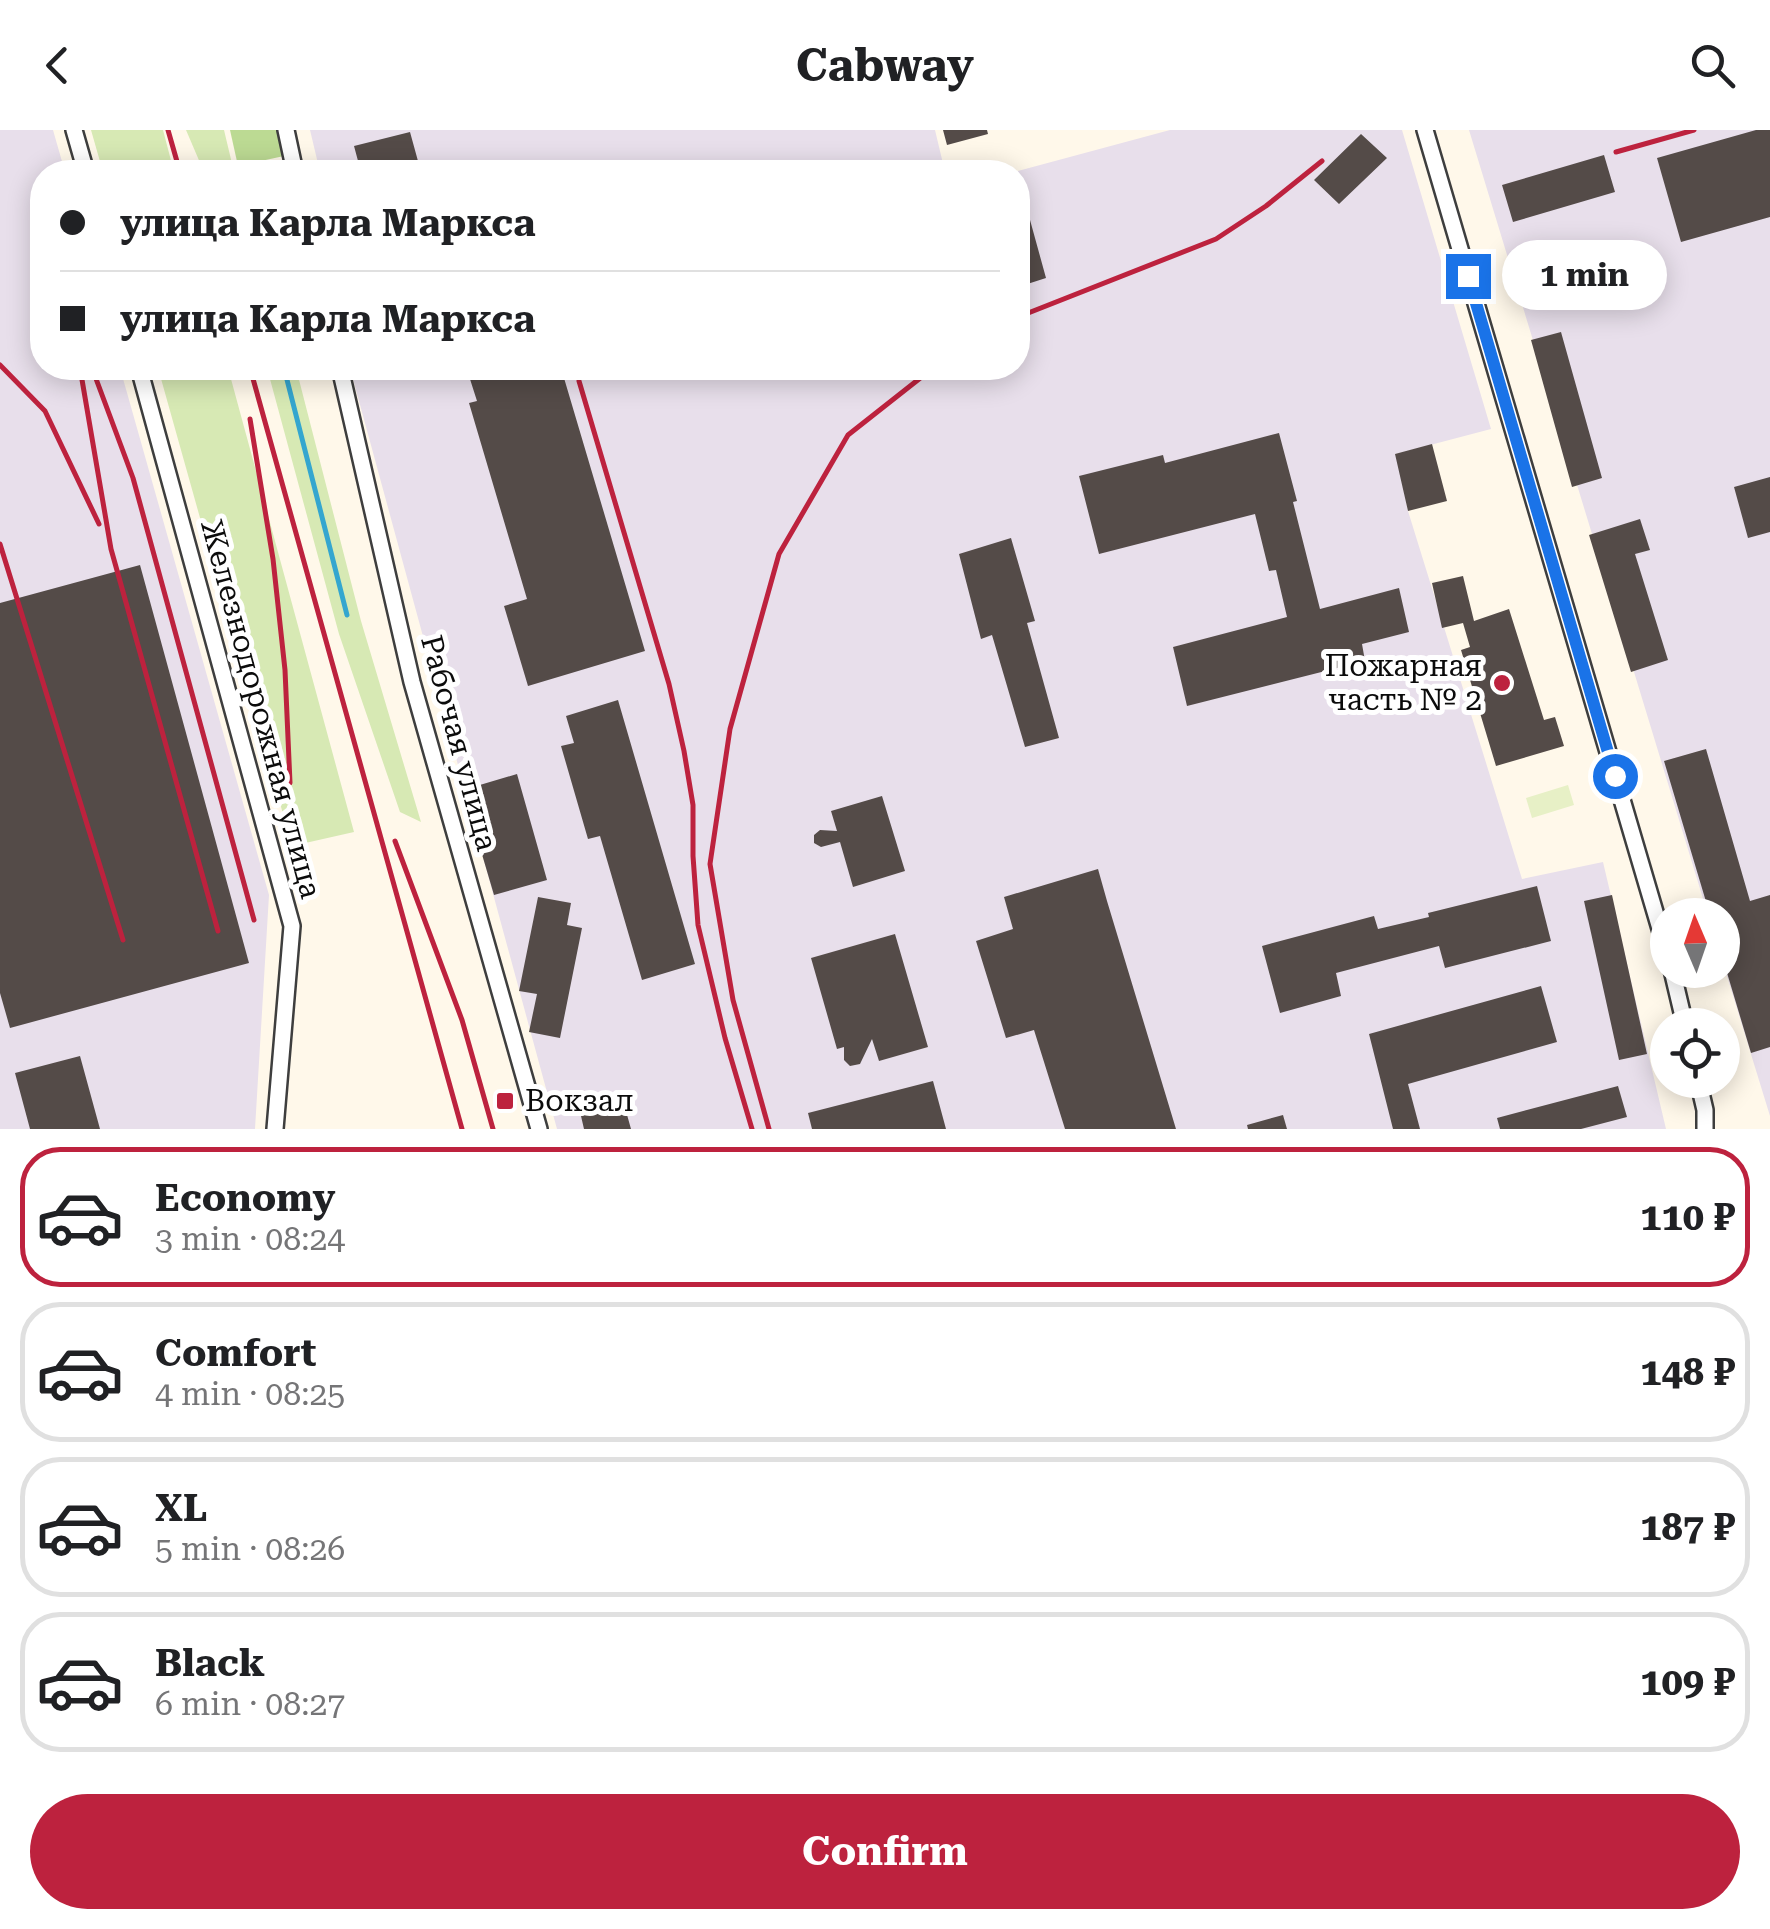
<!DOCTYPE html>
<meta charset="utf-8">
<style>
body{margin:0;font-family:"Roboto Serif",serif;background:#f2f2f2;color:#202124;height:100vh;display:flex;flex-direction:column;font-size:38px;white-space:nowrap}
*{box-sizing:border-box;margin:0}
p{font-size:32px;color:#757577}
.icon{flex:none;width:55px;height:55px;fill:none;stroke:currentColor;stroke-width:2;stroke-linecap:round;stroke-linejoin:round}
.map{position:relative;height:999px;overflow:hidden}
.details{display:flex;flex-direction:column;background:#fff;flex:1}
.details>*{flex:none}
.banner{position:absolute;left:30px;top:30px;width:1000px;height:220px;border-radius:40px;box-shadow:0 5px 25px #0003;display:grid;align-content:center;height:220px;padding:0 30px;background:#fff}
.needle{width:65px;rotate:358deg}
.tools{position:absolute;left:1650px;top:768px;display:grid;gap:20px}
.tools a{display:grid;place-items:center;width:90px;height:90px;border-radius:50%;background:#fff;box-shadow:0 5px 25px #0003;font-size:50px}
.end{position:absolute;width:45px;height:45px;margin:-22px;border:12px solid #1a73e8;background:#fff;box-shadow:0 0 0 5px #fff}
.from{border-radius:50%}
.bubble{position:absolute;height:70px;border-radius:35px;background:#fff;box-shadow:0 5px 25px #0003;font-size:32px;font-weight:700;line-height:70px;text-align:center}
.banner b{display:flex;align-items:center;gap:35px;height:95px;font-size:38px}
.banner b+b{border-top:2px solid #e0e0e0}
.banner i{width:25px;height:25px;background:#202124}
ul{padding:18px 0 0;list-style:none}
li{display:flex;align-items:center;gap:30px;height:140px;margin:0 20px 15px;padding:0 10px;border:5px solid #e0e0e0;border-radius:40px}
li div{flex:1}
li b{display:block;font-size:38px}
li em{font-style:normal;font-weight:700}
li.on{border-color:#bd223e}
li>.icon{width:90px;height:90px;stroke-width:1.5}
.cta{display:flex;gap:20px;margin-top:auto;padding:20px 30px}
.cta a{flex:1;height:115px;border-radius:60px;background:#bd223e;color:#fff;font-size:40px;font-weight:700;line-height:115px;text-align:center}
header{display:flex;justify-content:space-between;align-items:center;height:130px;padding:0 30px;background:#fff;font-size:45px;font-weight:700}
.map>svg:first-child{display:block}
</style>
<header><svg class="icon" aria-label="back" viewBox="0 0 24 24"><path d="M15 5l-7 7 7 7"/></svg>Cabway<svg class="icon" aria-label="search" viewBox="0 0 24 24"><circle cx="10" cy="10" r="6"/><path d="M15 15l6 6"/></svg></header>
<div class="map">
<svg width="1770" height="999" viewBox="0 0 1770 999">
<rect width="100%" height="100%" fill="#fff8ea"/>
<path fill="#e8dfeb" d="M0,0H53L65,42H42V238H120L269,765L255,999H0Z
M310,0H935L945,42H320Z
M1170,0H1402L1491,299L1396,324L1408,381L1522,749L1603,732L1666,999H557L350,238H1018V42H1014Z
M1469,0H1770V986L1723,833L1722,785H1708Z"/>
<path fill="#d7e9b4" d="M91,0H163L174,42H103Z
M186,0H224L234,42H204Z
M158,238H228L354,702L292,716Z
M267,238H296L361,491L421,692L400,682L339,504Z"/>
<path fill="#bcda93" d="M230,0H277L284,26L238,36Z"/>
<path fill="#e7f0c6" d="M1568,655L1574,675L1532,688L1526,668Z"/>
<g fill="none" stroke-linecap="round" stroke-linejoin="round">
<path stroke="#34a6cf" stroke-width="5" d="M284,238L347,485"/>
</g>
<path fill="#544b48" d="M943,0H987L988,4L947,15Z
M1756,0H1770V87L1681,112L1657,28Z
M410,2L421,42H361L354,16Z
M1361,4L1387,28L1339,74L1314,50Z
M1604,25L1615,62L1513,92L1502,55Z
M1027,79L1046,148L1018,157V82Z
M1561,202L1602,348L1572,357L1531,210Z
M498,238H556L560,249L564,248L645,521L528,556L504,476L527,469L469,273L477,271L469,246Z
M1279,303L1297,371L1293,372L1320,479L1399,458L1409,502L1362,514L1365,531L1187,576L1173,517L1287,487L1276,440L1269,441L1255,384L1099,424L1079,346L1163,325L1165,333Z
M1432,314L1447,371L1408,381L1395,324Z
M1770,347V402L1748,408L1734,357Z
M1640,389L1650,420L1635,424L1668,530L1631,542L1589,405Z
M1011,408L1035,491L1027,493L1059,608L1025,617L992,505L981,509L959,424Z
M140,435L249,833L10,898L0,863V473Z
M1463,446L1474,491L1509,479L1544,590L1555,587L1564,616L1496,636L1461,520L1470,517L1463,493L1442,498L1432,453Z
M618,570L695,834L642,850L600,706L588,709L561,616L574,613L566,586Z
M1706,619L1750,771L1770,765V917L1751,923L1722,826V785H1710L1664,631Z
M517,644L547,750L494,765L463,660Z
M882,666L905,741L853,757L840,712L821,717L814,713V705L820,700L837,701L831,681Z
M1098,739L1107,771L1176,999H1065L1034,900L1006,908L976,811L1013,799L1004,767Z
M1537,756L1551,811L1445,838L1439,816L1336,843L1341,866L1280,883L1262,816L1374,786L1378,799L1429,787L1428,783Z
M1612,765L1647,924L1619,930L1584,771Z
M538,767L571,773L567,795L582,798L560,908L529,902L537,864L519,861Z
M895,804L928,917L879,931L872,909L860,934L850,936L844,930V917L837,919L811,828Z
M1541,856L1557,912L1408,954L1420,999H1393L1369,904Z
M80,926L100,999H30L15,943Z
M933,951L946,999H812L808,983Z
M1618,956L1627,987L1581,999H1500L1497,988Z
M624,974L631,999H584L581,986Z
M1283,985L1287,999H1248L1247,995Z"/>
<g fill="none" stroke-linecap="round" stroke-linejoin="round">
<defs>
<path id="tertiary" d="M74,0L86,42
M286,0L295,42
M1425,0L1668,826
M139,238L292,796L275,999
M340,238L412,552L539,999
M1672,840L1685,895
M1698,950L1705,980V999"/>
</defs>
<use href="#tertiary" stroke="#3e3e3e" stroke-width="20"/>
<use href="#tertiary" stroke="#fff" stroke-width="15"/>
<path stroke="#bd223e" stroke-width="5" d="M168,0L180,42
M1616,22L1694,0
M1018,187L1216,109L1266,76L1322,31
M0,235L45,281L99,394
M80,238L111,419L218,801
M92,238L133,348L254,790
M250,238L462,999
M579,251L669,554L684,621L693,675V726L698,795L725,908L752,999
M250,289L273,429L285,540L290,653
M0,414L123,810
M395,711L462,890L493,999
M769,999L733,870L710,734L730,599L779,424L848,305L933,238"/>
</g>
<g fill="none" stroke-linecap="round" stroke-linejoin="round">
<path stroke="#1a73e8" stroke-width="12" d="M1468,146L1615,646"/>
</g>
<g fill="#bd223e" stroke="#fff" stroke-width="4">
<circle cx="1502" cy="553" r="10"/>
<rect x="495" y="961" width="20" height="20" rx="5"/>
</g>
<g text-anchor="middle" stroke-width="10" stroke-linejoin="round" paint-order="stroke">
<g font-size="30" fill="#0b0b0b" stroke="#fff" text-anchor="end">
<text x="1482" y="546">Пожарная<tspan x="1482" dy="34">часть № 2</tspan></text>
<text x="525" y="981" text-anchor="start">Вокзал</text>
</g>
<g font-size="30" fill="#0b0b0b" stroke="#fff">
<text transform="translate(261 579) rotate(75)" y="10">Железнодорожная улица</text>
<text transform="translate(459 613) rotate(75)" y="10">Рабочая улица</text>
</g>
</g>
</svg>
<div class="tools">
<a><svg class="needle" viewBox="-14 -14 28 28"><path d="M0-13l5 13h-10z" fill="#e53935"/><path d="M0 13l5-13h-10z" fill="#757577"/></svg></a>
<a><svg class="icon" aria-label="locate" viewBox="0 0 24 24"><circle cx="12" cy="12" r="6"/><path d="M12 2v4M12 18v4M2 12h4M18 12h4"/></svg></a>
</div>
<i class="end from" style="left:1615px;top:646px"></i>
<i class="end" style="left:1468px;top:146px"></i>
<div class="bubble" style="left:1502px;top:110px;width:165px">1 min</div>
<div class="banner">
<b><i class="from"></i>улица Карла Маркса</b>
<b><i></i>улица Карла Маркса</b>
</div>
</div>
<section class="details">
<ul>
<li class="on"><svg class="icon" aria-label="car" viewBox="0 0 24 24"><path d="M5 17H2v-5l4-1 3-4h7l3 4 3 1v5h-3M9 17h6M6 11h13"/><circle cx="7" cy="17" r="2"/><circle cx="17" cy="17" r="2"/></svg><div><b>Economy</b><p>3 min · 08:24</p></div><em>110 ₽</em></li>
<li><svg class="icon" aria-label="car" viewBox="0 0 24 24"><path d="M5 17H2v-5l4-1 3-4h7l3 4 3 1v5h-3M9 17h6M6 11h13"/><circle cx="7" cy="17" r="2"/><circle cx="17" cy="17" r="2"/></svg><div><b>Comfort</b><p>4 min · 08:25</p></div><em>148 ₽</em></li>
<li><svg class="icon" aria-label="car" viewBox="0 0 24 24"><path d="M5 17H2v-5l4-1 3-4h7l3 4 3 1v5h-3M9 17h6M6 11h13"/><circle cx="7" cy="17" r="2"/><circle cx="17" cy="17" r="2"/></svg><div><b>XL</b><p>5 min · 08:26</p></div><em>187 ₽</em></li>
<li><svg class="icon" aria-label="car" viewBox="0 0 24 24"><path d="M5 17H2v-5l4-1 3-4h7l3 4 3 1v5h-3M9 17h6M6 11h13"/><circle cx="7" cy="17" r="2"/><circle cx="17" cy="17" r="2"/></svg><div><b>Black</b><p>6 min · 08:27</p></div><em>109 ₽</em></li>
</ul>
<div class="cta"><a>Confirm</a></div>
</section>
